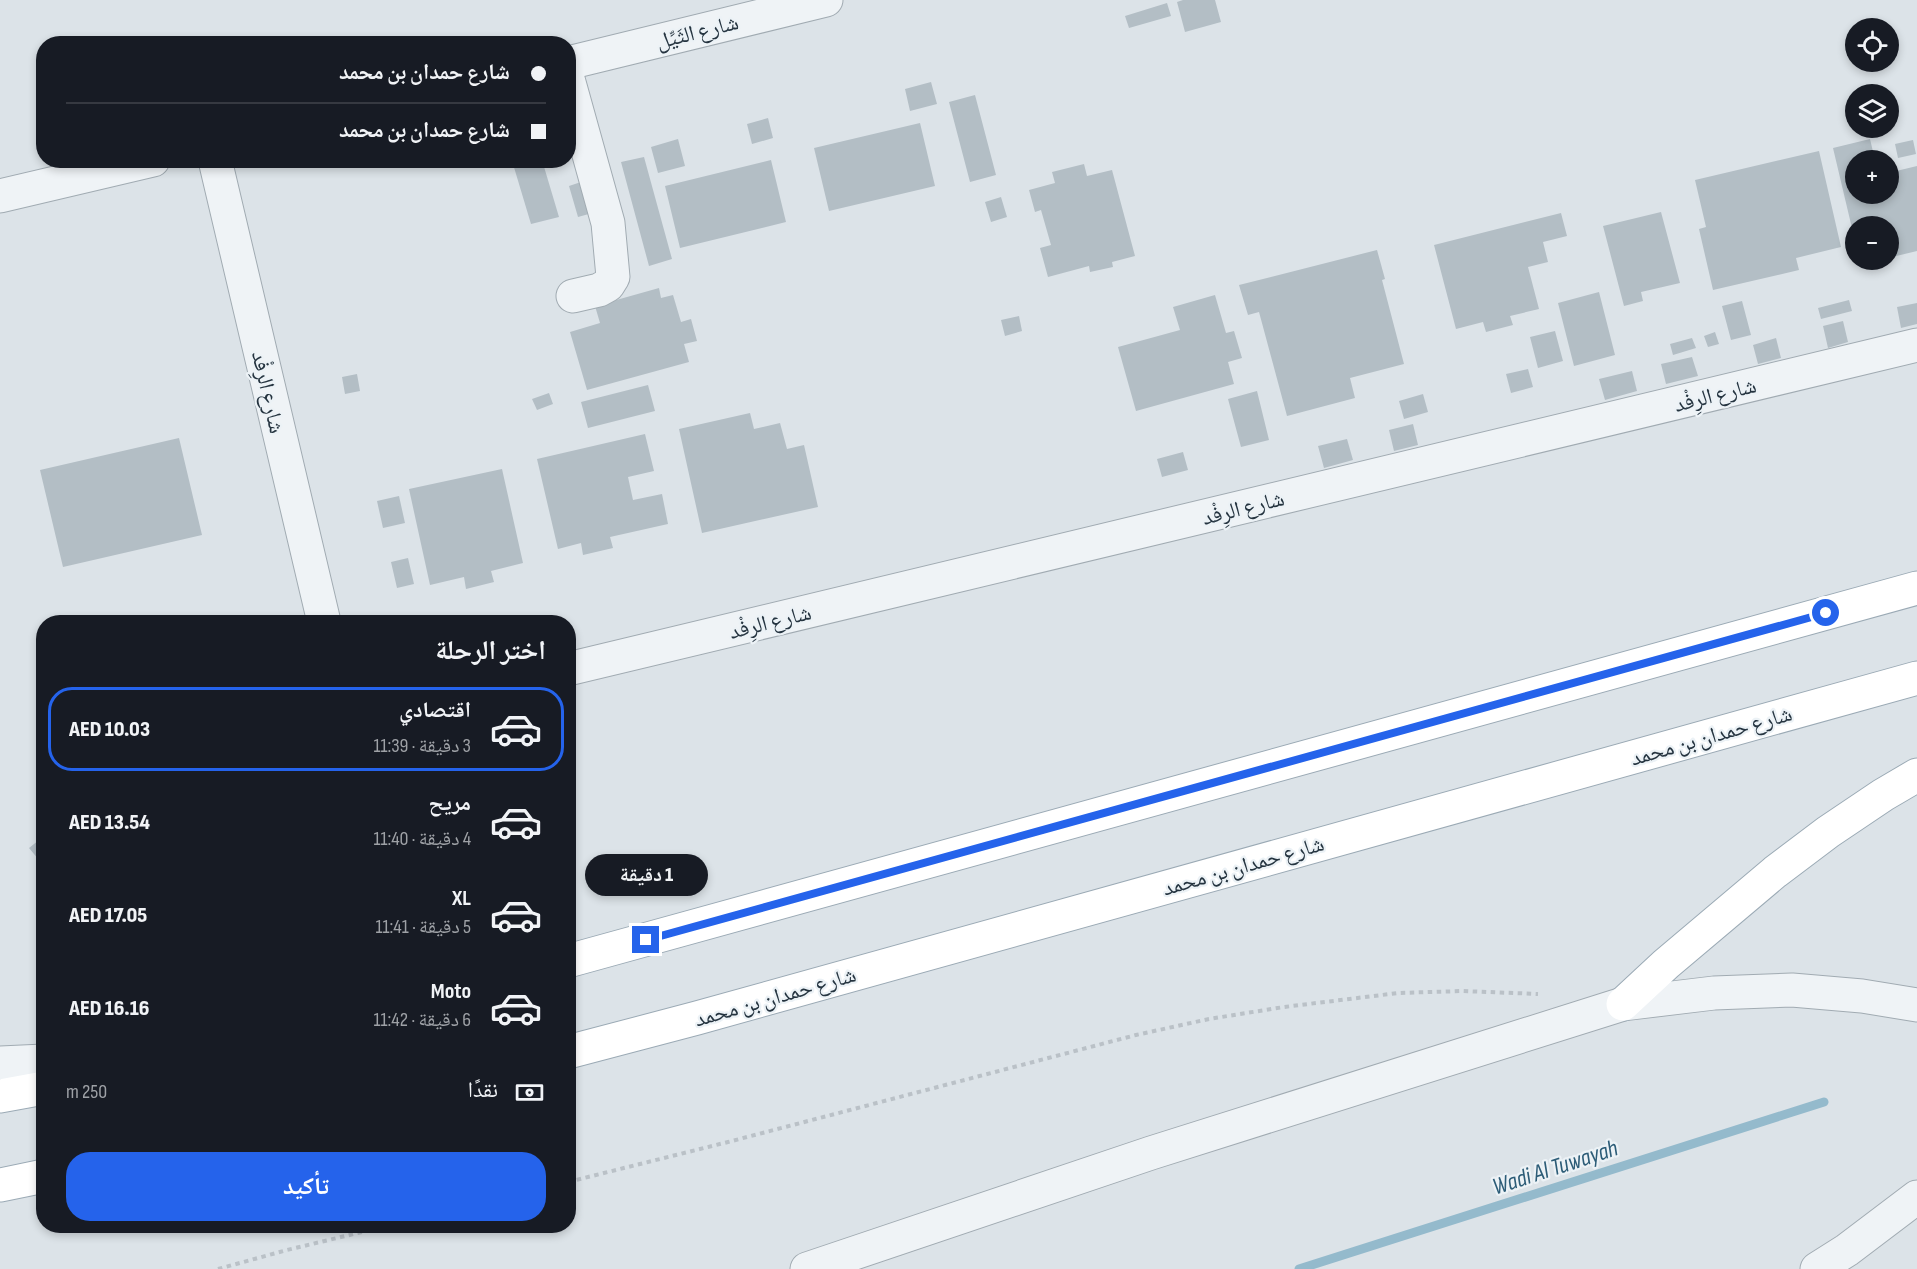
<!DOCTYPE html>
<html lang="ar">
<meta charset="utf-8">
<style>
body{margin:0;font-family:"Sofia Sans Condensed","Noto Naskh Arabic",sans-serif;background:#20242c;color:#f1f3f6;direction:rtl;height:100vh;display:flex;flex-direction:column;font-size:22px;white-space:nowrap}
*{box-sizing:border-box;margin:0}
p{font-size:20px;color:#9ea1a6}
.icon{flex:none;width:33px;height:33px;fill:none;stroke:currentColor;stroke-width:2;stroke-linecap:round;stroke-linejoin:round}
.map{position:relative;flex:1;overflow:hidden;direction:ltr}
.sheet{position:absolute;left:36px;top:615px;width:540px;height:618px;display:flex;flex-direction:column;background:#171b24;border-radius:24px;box-shadow:0 3px 9px #0003;direction:rtl}
.sheet>*{flex:none}
.hud{position:absolute;left:36px;top:36px;width:540px;height:132px;border-radius:24px;box-shadow:0 3px 9px #0003;direction:rtl;display:grid;align-content:center;height:132px;padding:0 30px;background:#171b24}
.tools{position:absolute;left:1845px;top:18px;display:grid;gap:12px}
.tools a{display:grid;place-items:center;width:54px;height:54px;border-radius:50%;background:#171b24;box-shadow:0 3px 9px #0003;font-size:30px}
.end{position:absolute;width:27px;height:27px;margin:-14px;border:8px solid #2563eb;background:#fff;box-shadow:0 0 0 3px #fff}
.from{border-radius:50%}
.bubble{position:absolute;height:42px;border-radius:21px;background:#171b24;box-shadow:0 3px 9px #0003;font-size:20px;font-weight:800;line-height:42px;text-align:center;direction:rtl}
.hud b{display:flex;align-items:center;gap:21px;height:57px;font-size:22px}
.hud b+b{border-top:2px solid #363941}
.hud i{width:15px;height:15px;background:#f1f3f6}
ul{padding:0;list-style:none}
li{display:flex;align-items:center;gap:18px;height:84px;margin:0 12px 9px;padding:0 18px;border:3px solid transparent;border-radius:24px}
li div{flex:1}
li b{display:block;font-size:22px}
li em{font-style:normal;font-weight:800}
li.on{border-color:#2563eb}
li>.icon{width:54px;height:54px;stroke-width:1.5}
h2{padding:0 30px;font-size:27px;line-height:72px}
.pay{display:flex;align-items:center;gap:15px;height:66px;padding:0 30px;font-size:22px}
.pay p{margin-inline-start:auto}
.cta{display:flex;gap:12px;margin-top:auto;padding:12px 30px}
.cta a{flex:1;height:69px;border-radius:24px;background:#2563eb;color:#fff;font-size:24px;font-weight:800;line-height:69px;text-align:center}
.map>svg:first-child{display:block}
</style>
<div class="map">
<svg width="1917" height="1269" viewBox="0 0 1917 1269">
<rect width="100%" height="100%" fill="#dce3e8"/>
<g fill="none" stroke-linecap="round" stroke-linejoin="round">
<path stroke="#94bacc" stroke-width="9" d="M1299,1269L1824,1102"/>
</g>
<path fill="#b3bec5" d="M1183,0H1215L1221,22L1185,32L1177,2Z
M1167,3L1171,16L1129,28L1125,16Z
M931,82L937,104L910,111L905,89Z
M975,95L996,175L970,182L949,102Z
M768,118L773,138L752,144L747,124Z
M920,123L935,186L829,211L814,148Z
M678,139L685,166L658,173L651,147Z
M1870,139L1875,160H1856V194H1888V173L1917,166V251L1888,258V226H1856L1855,241L1833,148Z
M1913,140L1916,154L1898,158L1895,144Z
M1819,151L1841,247L1796,258L1799,270L1713,290L1699,229L1706,227L1695,180Z
M644,157L672,259L649,266L621,162Z
M527,160H542L559,217L531,224L513,164Z
M771,160L786,222L680,248L665,186Z
M1084,164L1087,176L1112,170L1135,256L1112,262L1113,267L1090,272L1089,266L1048,277L1040,248L1051,245L1041,210L1035,212L1029,190L1055,183L1052,172Z
M593,178L603,210L578,217L569,186Z
M1001,197L1007,217L991,222L985,202Z
M1661,212L1680,283L1641,292L1643,301L1624,306L1603,226Z
M1561,213L1567,236L1543,242L1548,262L1528,267L1539,309L1510,316L1513,325L1486,332L1483,322L1456,329L1434,245Z
M1377,250L1385,279L1382,280L1404,364L1350,378L1355,398L1287,416L1259,312L1248,315L1239,285Z
M659,288L661,298L673,295L681,322L691,319L697,341L684,344L689,362L587,390L570,332L600,323L595,306Z
M1599,292L1615,355L1574,366L1558,303Z
M1215,295L1226,333L1234,331L1242,358L1228,362L1234,384L1136,411L1118,347L1180,330L1173,307Z
M1849,300L1852,311L1821,319L1818,308Z
M1742,301L1751,335L1731,340L1722,306Z
M1917,303V324L1901,328L1897,307Z
M1019,316L1022,331L1005,336L1001,320Z
M1843,321L1848,342L1828,348L1823,326Z
M1555,331L1563,361L1538,368L1530,337Z
M1715,332L1719,344L1708,347L1704,336Z
M1692,338L1696,348L1673,355L1670,344Z
M1776,338L1781,358L1758,364L1753,345Z
M1692,357L1698,376L1666,384L1661,364Z
M1528,369L1533,387L1511,393L1506,374Z
M1632,371L1637,391L1605,400L1599,379Z
M357,374L360,391L345,394L342,377Z
M648,385L655,411L588,428L581,402Z
M1257,391L1269,440L1241,447L1228,399Z
M549,393L553,404L537,410L532,399Z
M1423,394L1428,412L1404,419L1399,401Z
M750,413L754,429L780,423L787,449L804,445L818,507L702,533L679,429Z
M1413,424L1418,445L1394,451L1389,430Z
M645,434L654,471L628,477L633,500L662,494L668,524L610,537L613,548L583,555L581,543L558,549L537,459Z
M179,438L202,535L63,567L40,470Z
M1347,439L1353,460L1324,468L1318,446Z
M1183,452L1188,470L1162,477L1157,459Z
M502,469L523,563L491,571L494,582L466,589L464,577L430,585L409,489Z
M399,496L405,523L383,528L377,501Z
M408,558L414,584L397,588L391,562Z
M44,836V866L29,848Z"/>
<g fill="none" stroke-linecap="round" stroke-linejoin="round">
<defs>
<path id="minor" d="M568,63L826,0
M568,79L608,223L613,277L608,285L599,290L573,296
M215,160L324,622
M0,196L153,160
M568,669L1917,345
M0,1063L44,1061
M807,1269L1151,1153L1623,1004L1714,993L1792,990L1862,996L1917,1005
M1817,1269L1847,1250L1917,1197"/>
<path id="major" d="M568,961L1917,588
M1623,1004L1666,964L1775,872L1828,832L1883,795L1917,775
M568,1052L697,1018L1917,678
M0,1096L44,1088
M0,1185L44,1176"/>
</defs>
<use href="#minor" stroke="#a1abb2" stroke-width="35"/>
<use href="#major" stroke="#9baab5" stroke-width="35"/>
<path stroke="#bac1c7" stroke-width="4" stroke-dasharray="4.5 4.5" stroke-linecap="butt" d="M568,1182L728,1142L1136,1035L1209,1019L1284,1007L1398,993L1463,991L1538,994
M218,1269L287,1250L387,1226"/>
<use href="#minor" stroke="#eff3f6" stroke-width="33"/>
<use href="#major" stroke="#fff" stroke-width="33"/>
</g>
<g fill="none" stroke-linecap="round" stroke-linejoin="round">
<path stroke="#2563eb" stroke-width="8" d="M646,940L1826,613"/>
</g>
<g text-anchor="middle" stroke-width="4.5" stroke-linejoin="round" paint-order="stroke">
<g font-size="22" fill="#253440" stroke="#ecf2f6">
<text transform="translate(697 31) rotate(-14)" y="8">شارع الثَيِّل</text>
<text transform="translate(269 392) rotate(77)" y="8">شارع الرِفْد</text>
<text transform="translate(1715 394) rotate(-14)" y="8">شارع الرِفْد</text>
<text transform="translate(1243 507) rotate(-14)" y="8">شارع الرِفْد</text>
<text transform="translate(770 621) rotate(-14)" y="8">شارع الرِفْد</text>
<text transform="translate(1711 735) rotate(-16)" y="8">شارع حمدان بن محمد</text>
<text transform="translate(1243 865) rotate(-16)" y="8">شارع حمدان بن محمد</text>
<text transform="translate(775 996) rotate(-16)" y="8">شارع حمدان بن محمد</text>
</g>
<g font-size="24" font-style="italic" fill="#2c5c77" stroke="#ecf2f6">
<text transform="translate(1555 1167) rotate(-18)" y="8">Wadi Al Tuwayah</text>
</g>
</g>
</svg>
<div class="tools">
<a><svg class="icon" aria-label="locate" viewBox="0 0 24 24"><circle cx="12" cy="12" r="6"/><path d="M12 2v4M12 18v4M2 12h4M18 12h4"/></svg></a>
<a><svg class="icon" aria-label="layers" viewBox="0 0 24 24"><path d="M12 4l9 5-9 5-9-5zM3 14l9 5 9-5"/></svg></a>
<a>+</a>
<a>−</a>
</div>
<i class="end from" style="left:1826px;top:613px"></i>
<i class="end" style="left:646px;top:940px"></i>
<div class="bubble" style="left:585px;top:854px;width:123px">1 دقيقة</div>
<div class="hud">
<b><i class="from"></i>شارع حمدان بن محمد</b>
<b><i></i>شارع حمدان بن محمد</b>
</div>
<section class="sheet">
<h2>اختر الرحلة</h2>
<ul>
<li class="on"><svg class="icon" aria-label="car" viewBox="0 0 24 24"><path d="M5 17H2v-5l4-1 3-4h7l3 4 3 1v5h-3M9 17h6M6 11h13"/><circle cx="7" cy="17" r="2"/><circle cx="17" cy="17" r="2"/></svg><div><b>اقتصادي</b><p>3 دقيقة · 11:39</p></div><em>AED 10.03</em></li>
<li><svg class="icon" aria-label="car" viewBox="0 0 24 24"><path d="M5 17H2v-5l4-1 3-4h7l3 4 3 1v5h-3M9 17h6M6 11h13"/><circle cx="7" cy="17" r="2"/><circle cx="17" cy="17" r="2"/></svg><div><b>مريح</b><p>4 دقيقة · 11:40</p></div><em>AED 13.54</em></li>
<li><svg class="icon" aria-label="car" viewBox="0 0 24 24"><path d="M5 17H2v-5l4-1 3-4h7l3 4 3 1v5h-3M9 17h6M6 11h13"/><circle cx="7" cy="17" r="2"/><circle cx="17" cy="17" r="2"/></svg><div><b>XL</b><p>5 دقيقة · 11:41</p></div><em>AED 17.05</em></li>
<li><svg class="icon" aria-label="car" viewBox="0 0 24 24"><path d="M5 17H2v-5l4-1 3-4h7l3 4 3 1v5h-3M9 17h6M6 11h13"/><circle cx="7" cy="17" r="2"/><circle cx="17" cy="17" r="2"/></svg><div><b>Moto</b><p>6 دقيقة · 11:42</p></div><em>AED 16.16</em></li>
</ul>
<div class="pay"><svg class="icon" aria-label="cash" viewBox="0 0 24 24"><path d="M3 7h18v10H3z"/><circle cx="12" cy="12" r="2"/></svg>نقدًا<p>250 m</p></div>
<div class="cta"><a>تأكيد</a></div>
</section>
</div>
